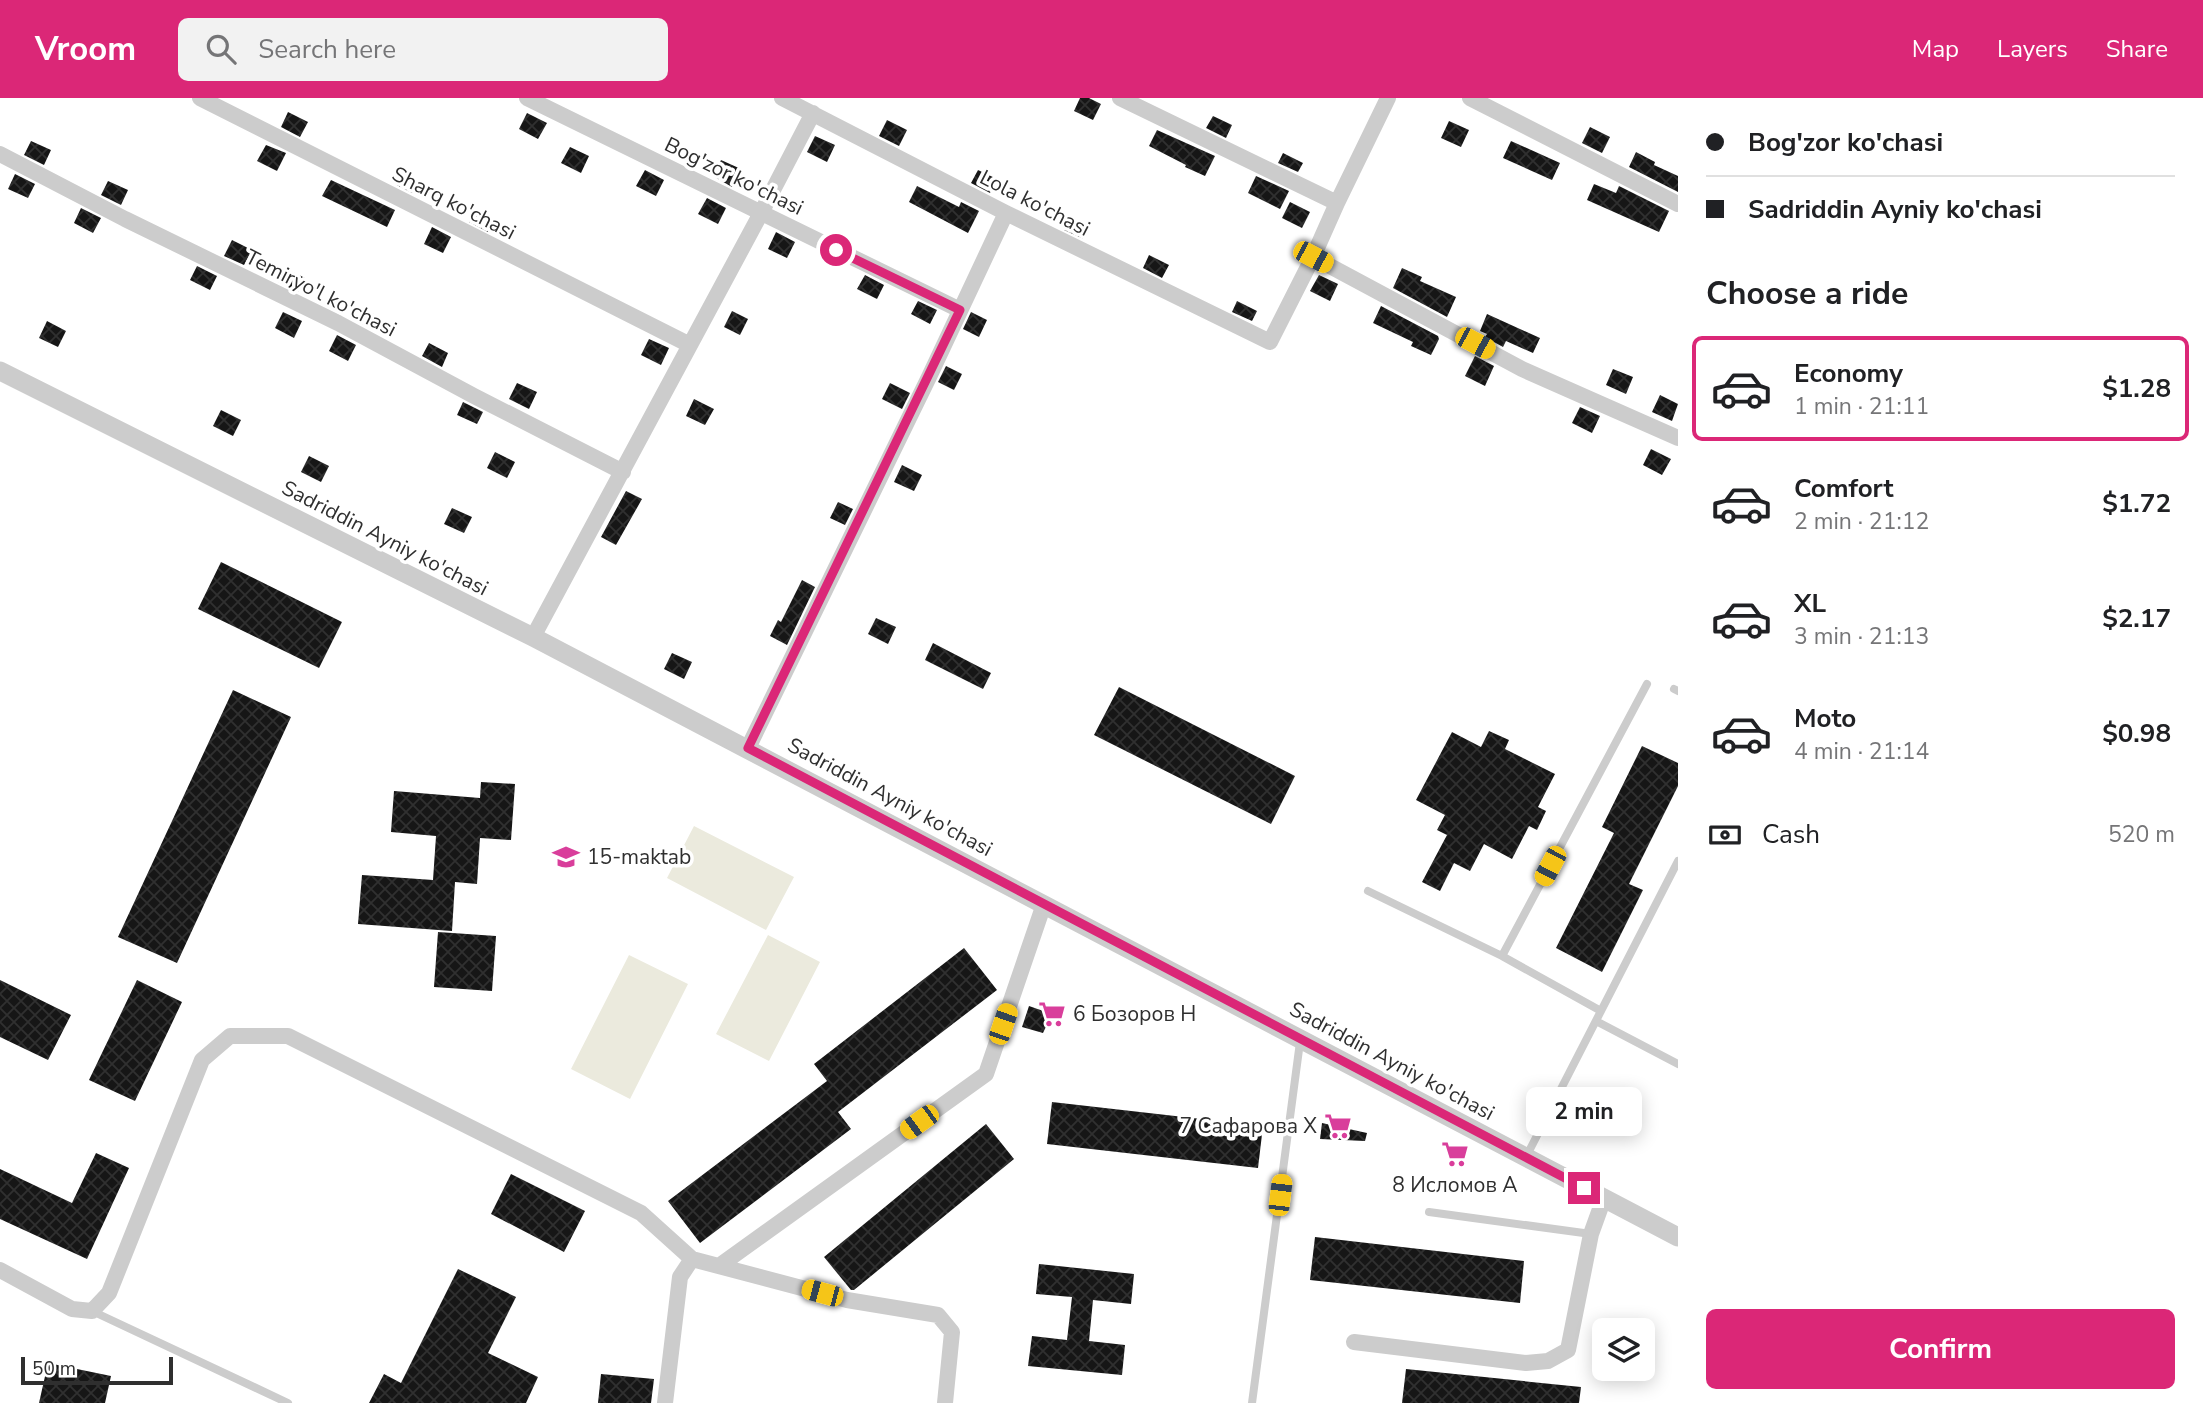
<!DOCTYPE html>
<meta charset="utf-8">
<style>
body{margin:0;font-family:"Nunito Sans",sans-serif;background:#f2f2f2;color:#202124;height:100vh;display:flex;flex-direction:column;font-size:26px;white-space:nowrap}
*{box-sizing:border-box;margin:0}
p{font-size:23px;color:#757577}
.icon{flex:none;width:38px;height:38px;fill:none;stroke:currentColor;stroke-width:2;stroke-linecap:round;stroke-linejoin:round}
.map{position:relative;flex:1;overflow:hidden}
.drawer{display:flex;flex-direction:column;background:#fff;width:525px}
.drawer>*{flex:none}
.hud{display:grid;align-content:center;height:154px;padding:0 28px;background:#fff}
.buttons{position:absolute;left:1592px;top:1220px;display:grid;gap:14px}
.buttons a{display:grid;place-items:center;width:63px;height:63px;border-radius:10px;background:#fff;box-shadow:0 4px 18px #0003;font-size:35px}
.scale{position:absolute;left:21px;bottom:18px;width:152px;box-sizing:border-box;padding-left:7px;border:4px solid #2f2f2f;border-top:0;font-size:19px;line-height:24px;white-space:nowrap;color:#2f2f2f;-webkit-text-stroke:5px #fff;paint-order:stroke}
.end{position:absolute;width:32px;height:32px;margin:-16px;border:9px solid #db2777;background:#fff;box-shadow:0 0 0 4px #fff}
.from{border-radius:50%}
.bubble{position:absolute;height:49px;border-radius:10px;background:#fff;box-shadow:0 4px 18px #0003;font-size:23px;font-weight:700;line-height:49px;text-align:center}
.car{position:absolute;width:21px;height:42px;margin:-21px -10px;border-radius:9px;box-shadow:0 0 5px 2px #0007;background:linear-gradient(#f5c518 24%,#345 0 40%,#f5c518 0 76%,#345 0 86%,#f5c518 0)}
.hud b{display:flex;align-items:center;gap:24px;height:66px;font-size:26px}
.hud b+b{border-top:2px solid #e0e0e0}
.hud i{width:18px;height:18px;background:#202124}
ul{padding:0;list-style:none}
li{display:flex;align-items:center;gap:21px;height:105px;margin:0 14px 10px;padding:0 14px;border:4px solid transparent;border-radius:10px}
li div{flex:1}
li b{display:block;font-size:26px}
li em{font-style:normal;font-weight:700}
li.selected{border-color:#db2777}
li>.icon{width:63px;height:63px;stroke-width:1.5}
h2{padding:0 28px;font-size:32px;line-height:84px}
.pay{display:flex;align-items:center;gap:18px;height:77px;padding:0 28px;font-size:26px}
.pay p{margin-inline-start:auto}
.button{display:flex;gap:14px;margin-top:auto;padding:14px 28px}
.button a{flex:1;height:80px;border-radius:10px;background:#db2777;color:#fff;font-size:28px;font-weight:700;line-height:80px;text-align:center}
header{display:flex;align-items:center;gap:42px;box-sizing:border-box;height:98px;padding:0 35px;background:#db2777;color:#fff}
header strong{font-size:33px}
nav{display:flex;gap:38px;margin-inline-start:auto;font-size:24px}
.search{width:490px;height:63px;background:#f2f2f2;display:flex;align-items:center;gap:18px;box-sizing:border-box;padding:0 24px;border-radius:10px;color:#757577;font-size:26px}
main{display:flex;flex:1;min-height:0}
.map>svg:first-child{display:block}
</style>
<header>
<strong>Vroom</strong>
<div class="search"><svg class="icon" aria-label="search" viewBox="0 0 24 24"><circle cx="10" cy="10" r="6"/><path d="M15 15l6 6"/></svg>Search here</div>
<nav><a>Map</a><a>Layers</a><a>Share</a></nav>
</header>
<main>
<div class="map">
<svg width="1678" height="1305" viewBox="0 0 1678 1305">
<defs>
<pattern id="building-cross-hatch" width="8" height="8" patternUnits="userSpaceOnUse" patternTransform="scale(1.75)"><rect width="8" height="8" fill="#161616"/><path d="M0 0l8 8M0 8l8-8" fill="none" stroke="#303030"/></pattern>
</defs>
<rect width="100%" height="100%" fill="#fff"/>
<path fill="#ebeadd" d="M694,728L794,779L766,832L667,780Z
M768,837L820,864L769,963L716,936Z
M629,857L688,886L630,1001L571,971Z"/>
<path fill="url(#building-cross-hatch)" d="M1080,0H1089L1101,6L1093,22L1074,13Z
M288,14L308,24L300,39L281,29Z
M527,15L547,25L538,41L519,31Z
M1213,18L1232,27L1226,40L1206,30Z
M887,22L907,32L899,48L879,38Z
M1449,23L1469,32L1461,49L1441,40Z
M1590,29L1610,39L1602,55L1582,45Z
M1157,32L1215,58L1205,78L1185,69L1186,67L1149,48Z
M815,38L835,47L827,64L807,54Z
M31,43L51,52L44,67L24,57Z
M1511,43L1560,65L1552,82L1503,60Z
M266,47L286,55L277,73L257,63Z
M570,49L589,58L581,75L561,65Z
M1636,54L1655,64L1654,67L1678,78V94L1629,69Z
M1283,55L1303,65L1298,74L1278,65Z
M721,62L741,71L732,89L713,78Z
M645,72L664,82L656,98L636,88Z
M978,72L997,81L990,95L971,85Z
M399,74L418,84L412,95L393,85Z
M15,76L35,86L28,100L8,91Z
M1256,78L1289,93L1280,111L1248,95Z
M331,82L395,112L387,129L322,98Z
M108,83L128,92L121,107L101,97Z
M1594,86L1616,95L1619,88L1669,113L1659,134L1587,102Z
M917,88L959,109L961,104L979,113L968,135L909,104Z
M707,100L726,110L718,126L698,116Z
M1290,104L1310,114L1302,130L1282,120Z
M81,110L101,120L93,135L74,125Z
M475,111L494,121L488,134L469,124Z
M1070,120L1089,130L1084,141L1064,132Z
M432,129L451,139L443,155L424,146Z
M776,134L795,144L787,160L768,151Z
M232,142L252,152L244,167L224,158Z
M1149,157L1169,167L1162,180L1143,170Z
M197,168L217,178L210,192L190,182Z
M285,170L305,180L298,194L278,184Z
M1402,170L1422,179L1420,183L1456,199L1447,219L1393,190Z
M865,177L884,187L877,201L857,191Z
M1319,177L1338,186L1330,203L1310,193Z
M918,203L937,212L930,226L911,216Z
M1237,203L1257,213L1252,223L1232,214Z
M1381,208L1438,238L1439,241L1431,257L1411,248L1413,244L1373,225Z
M362,210L381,220L375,233L356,223Z
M732,213L748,221L740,237L724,229Z
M283,214L302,223L294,240L275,230Z
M971,214L987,222L979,239L963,231Z
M1487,216L1540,240L1533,255L1506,243L1503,249L1485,239L1487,236L1480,233Z
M47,223L66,233L58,249L39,240Z
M337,237L356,247L348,263L329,253Z
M649,241L669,250L661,267L641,257Z
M429,245L448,255L442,269L422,258Z
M1475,258L1494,268L1485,288L1465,278Z
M946,268L962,276L954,292L938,284Z
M1613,271L1633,279L1626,296L1606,287Z
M517,285L537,294L529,311L509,301Z
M890,285L910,295L902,311L882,301Z
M1660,297L1678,306L1672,323L1652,314Z
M694,301L714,311L705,327L686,318Z
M463,304L483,314L477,326L457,317Z
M1580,309L1600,318L1592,335L1572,325Z
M221,312L241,322L233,338L213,328Z
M1651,351L1671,361L1662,377L1643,367Z
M495,354L515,364L507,380L487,370Z
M309,358L329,368L321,384L301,374Z
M902,367L922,377L914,393L894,384Z
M626,393L642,401L616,447L601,439Z
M838,404L853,411L845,427L830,420Z
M452,410L472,419L464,435L444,426Z
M221,464L342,524L319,570L198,511Z
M802,482L815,489L787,547L770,538L778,522L781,524Z
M876,520L896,529L888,546L868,536Z
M933,545L991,575L983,591L925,562Z
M672,555L692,564L684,581L664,571Z
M1119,589L1295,678L1271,726L1094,637Z
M233,592L291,619L177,865L118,839Z
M1489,633L1509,642L1505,651L1555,676L1538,709L1546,713L1537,732L1529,728L1512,761L1484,746L1470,773L1454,765L1440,793L1422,784L1447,737L1437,732L1445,717L1416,702L1452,634L1481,649Z
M1642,648L1678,665V688L1629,786L1643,792L1602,874L1556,850L1614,735L1602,729Z
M481,684L515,686L511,742L480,740L477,786L455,784L452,833L358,826L362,777L433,782L436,738L391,734L394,693L480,700Z
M438,834L496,838L492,893L434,889Z
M964,850L997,892L838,1014L851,1031L700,1145L668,1103L827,983L814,966Z
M0,882L71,917L48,962L0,939Z
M137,882L182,904L135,1003L89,982Z
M1029,908L1052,916L1043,935L1022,929Z
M1052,1004L1263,1028L1258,1070L1047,1046Z
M1322,1025L1367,1035L1365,1043L1320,1041Z
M986,1026L1014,1061L854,1192H851L824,1159Z
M96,1055L129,1070L87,1161L0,1121V1071L72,1105Z
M511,1076L585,1113L564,1154L491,1116Z
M1315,1139L1524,1163L1520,1205L1310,1182Z
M1039,1166L1134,1176L1131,1206L1093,1202L1089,1243L1125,1247L1122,1277L1028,1268L1032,1238L1067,1242L1072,1199L1036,1196Z
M458,1171L516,1199L488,1255L538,1279L526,1305H369L384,1276L401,1285Z
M48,1265L111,1278L105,1305H39Z
M1406,1271L1581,1289L1579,1305H1402Z
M601,1276L654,1281L651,1305H598Z"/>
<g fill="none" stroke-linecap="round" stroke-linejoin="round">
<path stroke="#ccc" stroke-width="8" d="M1674,591L1678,593
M1368,793L1502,858L1601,913
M1502,858L1647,586
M1596,923L1678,966
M1526,1059L1678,763
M1429,1114L1591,1136
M92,1213L288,1305
M1252,1305L1300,944"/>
<path stroke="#ccc" stroke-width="16" d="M200,0L690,247
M527,0L960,212
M782,0L1006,115L1270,244L1313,159
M1120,0L1337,105
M1388,0L1337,105L1313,159L1522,271L1678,340
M1470,0L1678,106
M0,56L125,121L338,225L474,298L623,374
M533,539L761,115L813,15
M748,650L929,279L1006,115
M719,1168L986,976L1044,806
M0,1172L72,1211L92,1213L109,1195L202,962L230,938H288L641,1115L692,1161L847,1202L938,1217L952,1234L945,1305
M1354,1244L1526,1265L1548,1263L1568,1252L1591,1136L1604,1100
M665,1305L680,1179L692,1161"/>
<path stroke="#ccc" stroke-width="19" d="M0,273L533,539L1678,1139"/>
</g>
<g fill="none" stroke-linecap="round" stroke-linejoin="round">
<path stroke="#db2777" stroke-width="9" d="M836,152L960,212L748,650L1584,1090"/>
</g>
<defs>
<symbol id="school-bare" viewBox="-9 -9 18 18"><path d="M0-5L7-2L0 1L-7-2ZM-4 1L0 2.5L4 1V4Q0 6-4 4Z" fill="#d93e9b" stroke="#fff" stroke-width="2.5" paint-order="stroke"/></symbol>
<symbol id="supermarket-bare" viewBox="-9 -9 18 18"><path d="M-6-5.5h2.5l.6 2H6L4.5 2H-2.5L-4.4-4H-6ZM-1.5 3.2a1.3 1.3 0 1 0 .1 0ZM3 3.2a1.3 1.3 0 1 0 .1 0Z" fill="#d93e9b" stroke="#fff" stroke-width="2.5" paint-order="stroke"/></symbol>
</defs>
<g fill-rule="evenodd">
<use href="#school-bare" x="547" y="740" width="38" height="38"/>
<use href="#supermarket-bare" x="1033" y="897" width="38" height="38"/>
<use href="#supermarket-bare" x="1319" y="1009" width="38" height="38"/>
<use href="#supermarket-bare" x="1436" y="1037" width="38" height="38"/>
</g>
<g text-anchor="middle" stroke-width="7" stroke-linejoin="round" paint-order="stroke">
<g font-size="21" fill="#2f2f2f" stroke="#fff">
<text transform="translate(734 78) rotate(26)" y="7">Bog'zor ko'chasi</text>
<text transform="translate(454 105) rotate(27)" y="7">Sharq ko'chasi</text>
<text transform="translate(1035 105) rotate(27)" y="7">Lola ko'chasi</text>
<text transform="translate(321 195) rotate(27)" y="7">Temiryo'l ko'chasi</text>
<text transform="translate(385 440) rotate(27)" y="7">Sadriddin Ayniy ko'chasi</text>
<text transform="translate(890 699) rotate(28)" y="7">Sadriddin Ayniy ko'chasi</text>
<text transform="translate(1392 963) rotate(28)" y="7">Sadriddin Ayniy ko'chasi</text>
</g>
<g font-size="21" fill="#2f2f2f" stroke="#fff" text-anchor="start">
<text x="587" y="766">15-maktab</text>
<text x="1073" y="923">6 Бозоров Н</text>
<text x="1317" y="1035" text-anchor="end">7 Сафарова Х</text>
<text x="1455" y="1094" text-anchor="middle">8 Исломов А</text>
</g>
</g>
</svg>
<div class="buttons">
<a><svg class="icon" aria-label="layers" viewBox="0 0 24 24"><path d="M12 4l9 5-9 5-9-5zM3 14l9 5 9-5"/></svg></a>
</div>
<div class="scale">50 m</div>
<i class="end from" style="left:836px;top:152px"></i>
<i class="end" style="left:1584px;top:1090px"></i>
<div class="bubble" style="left:1526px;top:989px;width:116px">2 min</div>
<i class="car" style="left:1313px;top:159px;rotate:118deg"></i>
<i class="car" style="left:1475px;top:245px;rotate:118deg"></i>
<i class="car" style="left:1550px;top:768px;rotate:208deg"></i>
<i class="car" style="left:1003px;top:926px;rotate:19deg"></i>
<i class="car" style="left:919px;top:1024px;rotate:234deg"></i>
<i class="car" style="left:1280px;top:1097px;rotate:7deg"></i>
<i class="car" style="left:822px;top:1195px;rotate:285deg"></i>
</div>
<section class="drawer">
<div class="hud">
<b><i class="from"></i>Bog'zor ko'chasi</b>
<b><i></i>Sadriddin Ayniy ko'chasi</b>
</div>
<h2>Choose a ride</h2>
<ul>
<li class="selected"><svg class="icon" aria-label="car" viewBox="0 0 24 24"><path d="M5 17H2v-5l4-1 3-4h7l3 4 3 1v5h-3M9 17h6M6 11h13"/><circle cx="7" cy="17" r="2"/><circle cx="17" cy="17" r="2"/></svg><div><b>Economy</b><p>1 min · 21:11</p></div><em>$1.28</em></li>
<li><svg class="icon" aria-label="car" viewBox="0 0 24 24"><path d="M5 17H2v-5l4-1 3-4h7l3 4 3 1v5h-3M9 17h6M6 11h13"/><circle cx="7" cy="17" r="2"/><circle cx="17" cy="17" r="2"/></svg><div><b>Comfort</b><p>2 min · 21:12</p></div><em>$1.72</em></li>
<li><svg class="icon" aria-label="car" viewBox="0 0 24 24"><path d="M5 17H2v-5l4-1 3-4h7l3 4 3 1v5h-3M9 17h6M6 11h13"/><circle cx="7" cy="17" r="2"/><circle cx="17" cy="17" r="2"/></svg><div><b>XL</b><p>3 min · 21:13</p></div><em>$2.17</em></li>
<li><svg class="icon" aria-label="car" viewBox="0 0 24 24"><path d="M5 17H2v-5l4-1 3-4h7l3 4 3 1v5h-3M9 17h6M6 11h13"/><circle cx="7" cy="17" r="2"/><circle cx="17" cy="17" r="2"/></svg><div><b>Moto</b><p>4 min · 21:14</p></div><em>$0.98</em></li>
</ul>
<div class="pay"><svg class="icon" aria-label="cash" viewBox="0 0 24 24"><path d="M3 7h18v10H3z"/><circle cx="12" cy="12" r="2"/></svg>Cash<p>520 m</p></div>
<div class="button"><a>Confirm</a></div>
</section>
</main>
